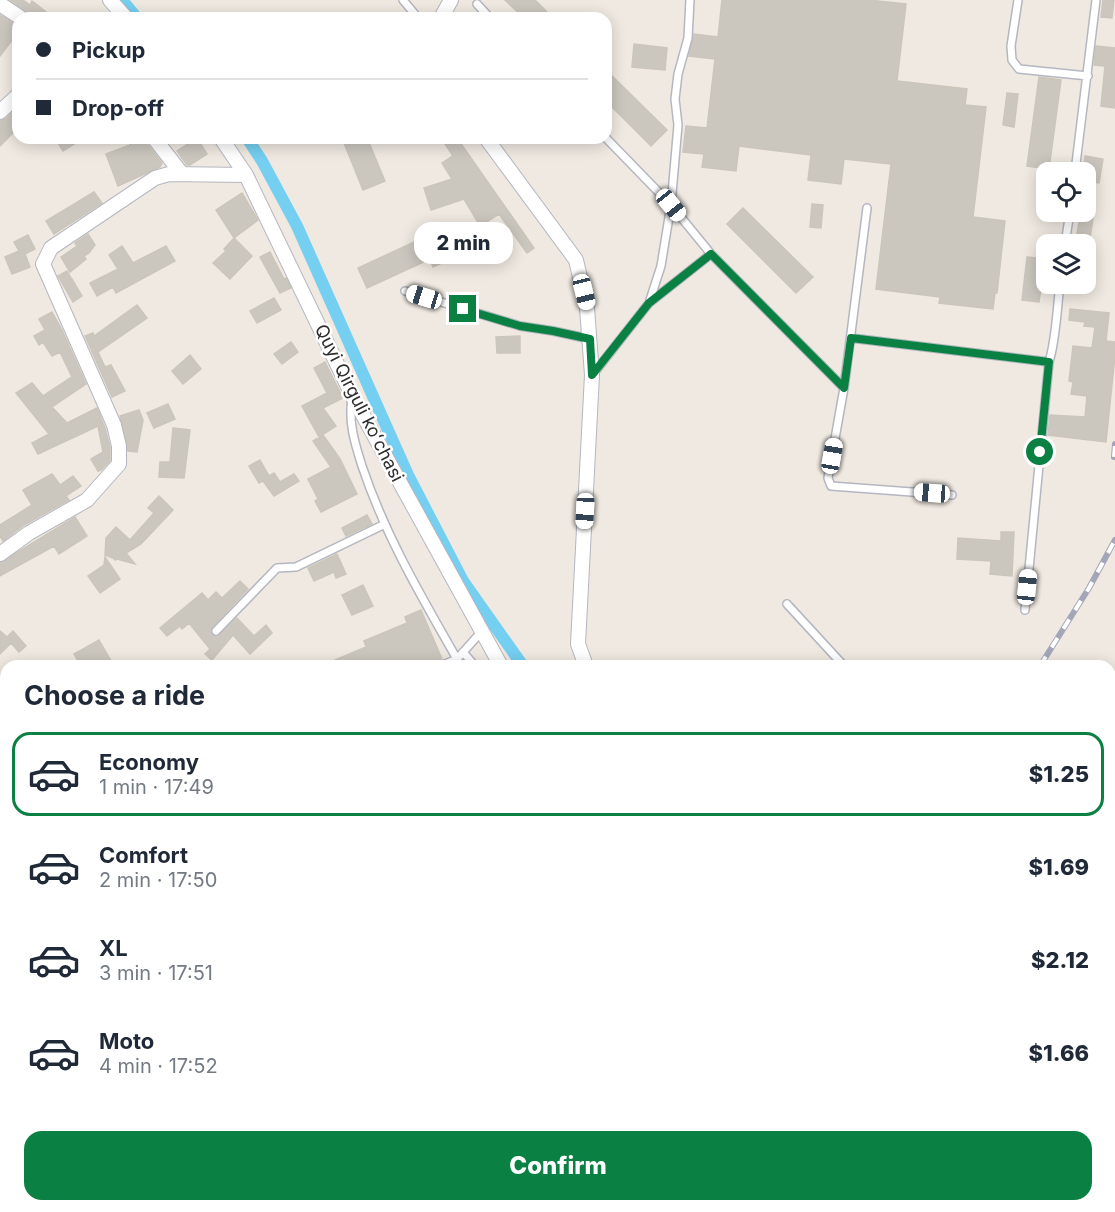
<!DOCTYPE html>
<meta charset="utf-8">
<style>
body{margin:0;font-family:Inter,sans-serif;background:#f2f2f3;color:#1f2937;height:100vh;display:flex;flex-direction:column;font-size:22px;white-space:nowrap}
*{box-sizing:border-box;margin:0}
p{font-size:20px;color:#747a83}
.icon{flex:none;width:33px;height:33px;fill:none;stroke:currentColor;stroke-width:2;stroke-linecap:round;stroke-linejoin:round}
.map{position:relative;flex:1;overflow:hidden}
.drawer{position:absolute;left:0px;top:660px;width:1116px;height:552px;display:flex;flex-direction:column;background:#fff;border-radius:18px 18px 0 0;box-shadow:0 3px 15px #0003}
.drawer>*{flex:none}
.top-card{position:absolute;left:12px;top:12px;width:600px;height:132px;border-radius:18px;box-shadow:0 3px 15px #0003;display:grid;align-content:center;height:132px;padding:0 24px;background:#fff}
.controls{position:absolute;left:1036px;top:162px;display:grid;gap:12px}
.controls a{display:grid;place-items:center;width:60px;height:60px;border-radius:12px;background:#fff;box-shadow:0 3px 15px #0003;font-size:30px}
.end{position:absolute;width:27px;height:27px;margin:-14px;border:8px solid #0b8043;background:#fff;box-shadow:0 0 0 3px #fff}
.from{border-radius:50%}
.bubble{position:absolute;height:42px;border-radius:18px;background:#fff;box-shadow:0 3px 15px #0003;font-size:20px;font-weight:800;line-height:42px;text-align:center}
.car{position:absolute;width:18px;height:36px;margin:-18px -9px;border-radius:8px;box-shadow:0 0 4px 2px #0007;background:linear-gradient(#fff 24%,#345 0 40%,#fff 0 76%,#345 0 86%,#fff 0)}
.top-card b{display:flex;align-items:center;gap:21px;height:57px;font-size:22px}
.top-card b+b{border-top:2px solid #e0e1e3}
.top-card i{width:15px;height:15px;background:#1f2937}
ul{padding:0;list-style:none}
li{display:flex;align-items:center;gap:18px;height:84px;margin:0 12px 9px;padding:0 12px;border:3px solid transparent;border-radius:18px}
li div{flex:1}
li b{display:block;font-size:22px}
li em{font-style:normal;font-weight:800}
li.selected{border-color:#0b8043}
li>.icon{width:54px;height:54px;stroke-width:1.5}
h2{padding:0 24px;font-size:27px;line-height:72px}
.primary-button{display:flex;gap:12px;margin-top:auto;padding:12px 24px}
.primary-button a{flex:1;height:69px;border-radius:18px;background:#0b8043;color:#fff;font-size:24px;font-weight:800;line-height:69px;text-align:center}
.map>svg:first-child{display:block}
</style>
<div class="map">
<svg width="1115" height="1212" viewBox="0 0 1115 1212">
<rect width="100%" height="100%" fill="#efe9e1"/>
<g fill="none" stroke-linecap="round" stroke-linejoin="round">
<path stroke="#75cff0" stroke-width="12" d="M122,0L137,18
M247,138L262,161L297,226L408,475L463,581L523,666
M808,1206L810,1212"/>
</g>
<path fill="#cbc7bf" stroke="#cbc5ba" stroke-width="1.5" d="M10,0H23L30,5L32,1L54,18H30L26,11Z
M505,0H535L553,18H524Z
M722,0H868L906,4L897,81L967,89L965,105L986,107L973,217L1005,221L997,293H995L993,309L939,303L940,297L876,289L891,164L844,159L841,184L808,180L811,155L739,146L736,171L702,167L704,154L683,152L686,126L707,128L715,59L689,56L694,34L718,37Z
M1103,0H1114L1112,18L1101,17Z
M0,15L18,26V32L0,56Z
M634,44L667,48L665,70L632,67Z
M1096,46L1115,48V108L1101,106L1105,66L1094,65Z
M606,70L667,130L651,146L606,101Z
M1039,77L1061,80L1049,169L1027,166Z
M1007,93L1018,94L1014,127L1003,125Z
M18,107V128L0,146V121L6,119Z
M55,138H84L63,151Z
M127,138H145L147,144L162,163L160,167L118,186L106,154L130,145Z
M197,138L207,154L190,165H187L177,151Z
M342,138H367L385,181L363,190Z
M441,138H457L534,248L527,253L499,214L480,226L464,199L431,210L424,188L452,179L442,163L453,156Z
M1085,156L1103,159L1099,183L1086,181V172H1083Z
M94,192L102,203L54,234L46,221Z
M242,193L258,220L234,238L216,210Z
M812,204L823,205L821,228L810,227Z
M743,208L813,277L796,293L727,224Z
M1081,212H1094L1089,244H1075Z
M453,224L466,252L433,267L430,259L367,288L358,268Z
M88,234L95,245L89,253L84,256L86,259L70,272L61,257L77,246L75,243Z
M28,235L35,249L25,254L30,267L12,274L5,257L19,251L14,242Z
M234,238L252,256L230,279L213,263L226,251L224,249Z
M122,246L133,263L166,246L175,261L116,293L113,287L97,296L90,283L118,269L109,255Z
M270,252L284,279L286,278L291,288L280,293L260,257Z
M1027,257L1045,259L1039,302L1022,300Z
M67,271L71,278L69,281L72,279L82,296L73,302L58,276Z
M274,298L281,310L257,323L250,311Z
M137,305L147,318L98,352L105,367L111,365L125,391L112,397L85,336L93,333L94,336Z
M1070,309L1109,313L1106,341L1115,342V356L1106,442L1048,435L1050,415L1085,417L1087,396L1071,394L1073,382L1069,381L1073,346L1092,348L1095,327L1084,326L1085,322L1069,320Z
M52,312L62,330L86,384L52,407L67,423L97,408L105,428L110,447V461L101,470L98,471L91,459L103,452L98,426L38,454L32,443L49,434L16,393L32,383L43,396L72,377L60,352L52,356L43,342L39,345L34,336L45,330L39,319Z
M520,336V353H497L496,337Z
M291,342L298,352L282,364L274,354Z
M190,355L201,369L183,384L172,371Z
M325,362L343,398L323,408L336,426L319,437L302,406L327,393L314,368Z
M168,404L175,419L154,428L147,413Z
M139,410L143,420L137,452L128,451L120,416Z
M173,428L190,430L184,478L159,477L160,462H170Z
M323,435L340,459L357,494L321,512L315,501L318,499L308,479L331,467L313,441Z
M260,460L269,476L274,473L280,482L294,474L299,481L274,496L263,481L259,483L249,466Z
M52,474L60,485L73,476L81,486L66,496L69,500L24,525L3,541L0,536V525L32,505L23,490Z
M159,496L173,510L141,544L126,553L135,564L117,559L115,560L113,558L105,555L106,538L116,527L130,540L154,513L148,508Z
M367,515L372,524L346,536L342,528Z
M75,517L87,536L59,554L54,546L0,576V563Z
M1001,532H1014L1012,576L990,574L991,561L957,559L958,538L1001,541Z
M337,554L346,574L336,578L334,572L314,581L308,568Z
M105,557L120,579L100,593L88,576L104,565Z
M240,581L248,589L212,627L211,632L214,636H218L237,618L254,636L266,625L272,633L250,654L233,635L212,660L205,654L210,649L189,623L182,629L180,626L167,636L160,628L202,593L208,600L216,592L222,598Z
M363,585L373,606L352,615L342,595Z
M421,610L442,659L436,662L434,666H321L366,647L364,641L407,623L405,617Z
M0,631L7,637L13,631L26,646L19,652L11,643L0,654Z
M99,640L114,666H81L74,654Z"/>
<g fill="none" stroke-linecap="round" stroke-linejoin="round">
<defs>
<path id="lane" d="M403,0L418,18
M1018,0L1011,46L1012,60L1019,69L1088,76
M477,4L490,18
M606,138L671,205L711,254L844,388
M1075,172L1096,0
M867,208L844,388L828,478L831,486L952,495
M1065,244L1070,212
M405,291L520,326L553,331L590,339
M649,303L711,254
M851,338L1049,362
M594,373L649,303L661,266L671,205L678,125L675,99L678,74L688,38L690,0
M352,399C348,422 355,444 362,466C385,535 421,596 457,659
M787,604L844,666
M1025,610L1049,362C1056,340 1057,308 1060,284
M216,631L277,568L296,567L385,524
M463,652L475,666
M440,666L457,659L482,631
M1110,704H1115
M0,860L6,865
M0,892L6,884
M1110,943L1115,936
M0,1068H6
M1110,1192L1115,1191
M249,1206L253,1212
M287,1206L290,1212
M63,1208L195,1212
M256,1212L268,1206"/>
<path id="street" d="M110,0L126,18
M0,4L21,18
M441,18L451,0
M0,112L18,95
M154,138L182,174
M221,138L246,175L353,397L501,666
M486,138L576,260L587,308L592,375L578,644L586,666
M0,554L29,533L87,500L119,464V446L114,425L43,264L51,248L155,178L169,174L246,175
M0,723L6,728
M0,834L6,837
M324,1206L329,1212
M857,1206L861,1212"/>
<path id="primary" d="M0,1182L6,1199"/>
</defs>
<use href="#lane" stroke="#b4b7c1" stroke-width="10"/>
<use href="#street" stroke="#b4b7c1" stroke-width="16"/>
<use href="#primary" stroke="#c9c9c9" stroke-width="26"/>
<use href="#lane" stroke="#fff" stroke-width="7"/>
<use href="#street" stroke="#fff" stroke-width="14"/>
<use href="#primary" stroke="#f2d163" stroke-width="22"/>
<defs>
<path id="rail" d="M1114,457L1115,444
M1040,666L1089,588L1115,540"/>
</defs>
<use href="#rail" stroke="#a3a6b8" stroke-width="6"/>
<use href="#rail" stroke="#fff" stroke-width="4" stroke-dasharray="11" stroke-linecap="butt"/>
</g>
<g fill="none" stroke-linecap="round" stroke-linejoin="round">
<path stroke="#0b8043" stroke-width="8" d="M463,309L520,326L553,331L590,339L592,375L649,303L711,254L844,388L851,338L1049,362L1040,452"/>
</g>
<g text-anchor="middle" stroke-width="5" stroke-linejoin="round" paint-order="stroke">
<g font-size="18" fill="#2e2e2e" stroke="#fff">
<text transform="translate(359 403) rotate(63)" y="6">Quyi Qirguli koʻchasi</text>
</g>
</g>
</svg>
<div class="controls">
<a><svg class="icon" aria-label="locate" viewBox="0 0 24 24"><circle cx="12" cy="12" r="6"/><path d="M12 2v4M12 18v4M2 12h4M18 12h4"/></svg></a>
<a><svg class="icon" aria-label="layers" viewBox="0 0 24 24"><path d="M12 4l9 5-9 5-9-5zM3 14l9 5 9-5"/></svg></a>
</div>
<i class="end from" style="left:1040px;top:452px"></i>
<i class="end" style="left:463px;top:309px"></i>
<div class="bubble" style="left:414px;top:222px;width:99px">2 min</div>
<i class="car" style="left:671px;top:205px;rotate:141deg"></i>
<i class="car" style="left:584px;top:292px;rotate:166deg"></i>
<i class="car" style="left:424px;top:297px;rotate:287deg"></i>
<i class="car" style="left:832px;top:456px;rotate:10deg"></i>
<i class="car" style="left:932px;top:493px;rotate:274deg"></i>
<i class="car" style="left:585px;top:511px;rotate:183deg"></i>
<i class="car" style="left:1027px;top:587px;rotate:6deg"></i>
<div class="top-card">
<b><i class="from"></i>Pickup</b>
<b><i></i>Drop-off</b>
</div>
<section class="drawer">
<h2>Choose a ride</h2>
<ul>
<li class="selected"><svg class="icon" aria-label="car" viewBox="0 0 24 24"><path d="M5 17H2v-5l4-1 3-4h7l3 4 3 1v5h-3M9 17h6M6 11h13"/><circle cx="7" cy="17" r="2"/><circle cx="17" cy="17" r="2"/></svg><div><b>Economy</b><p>1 min · 17:49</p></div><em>$1.25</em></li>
<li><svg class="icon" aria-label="car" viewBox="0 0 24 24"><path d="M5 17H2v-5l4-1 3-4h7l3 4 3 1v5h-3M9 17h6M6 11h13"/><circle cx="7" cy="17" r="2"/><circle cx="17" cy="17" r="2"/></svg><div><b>Comfort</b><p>2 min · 17:50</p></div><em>$1.69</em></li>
<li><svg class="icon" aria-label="car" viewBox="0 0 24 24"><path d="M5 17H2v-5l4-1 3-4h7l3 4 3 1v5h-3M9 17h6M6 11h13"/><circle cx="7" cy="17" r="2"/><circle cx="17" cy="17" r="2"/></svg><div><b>XL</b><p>3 min · 17:51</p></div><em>$2.12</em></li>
<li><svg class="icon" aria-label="car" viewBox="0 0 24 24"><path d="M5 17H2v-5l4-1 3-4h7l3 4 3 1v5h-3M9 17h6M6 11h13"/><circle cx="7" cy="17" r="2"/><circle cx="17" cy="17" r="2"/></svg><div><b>Moto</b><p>4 min · 17:52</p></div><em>$1.66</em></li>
</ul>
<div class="primary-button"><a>Confirm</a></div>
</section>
</div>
